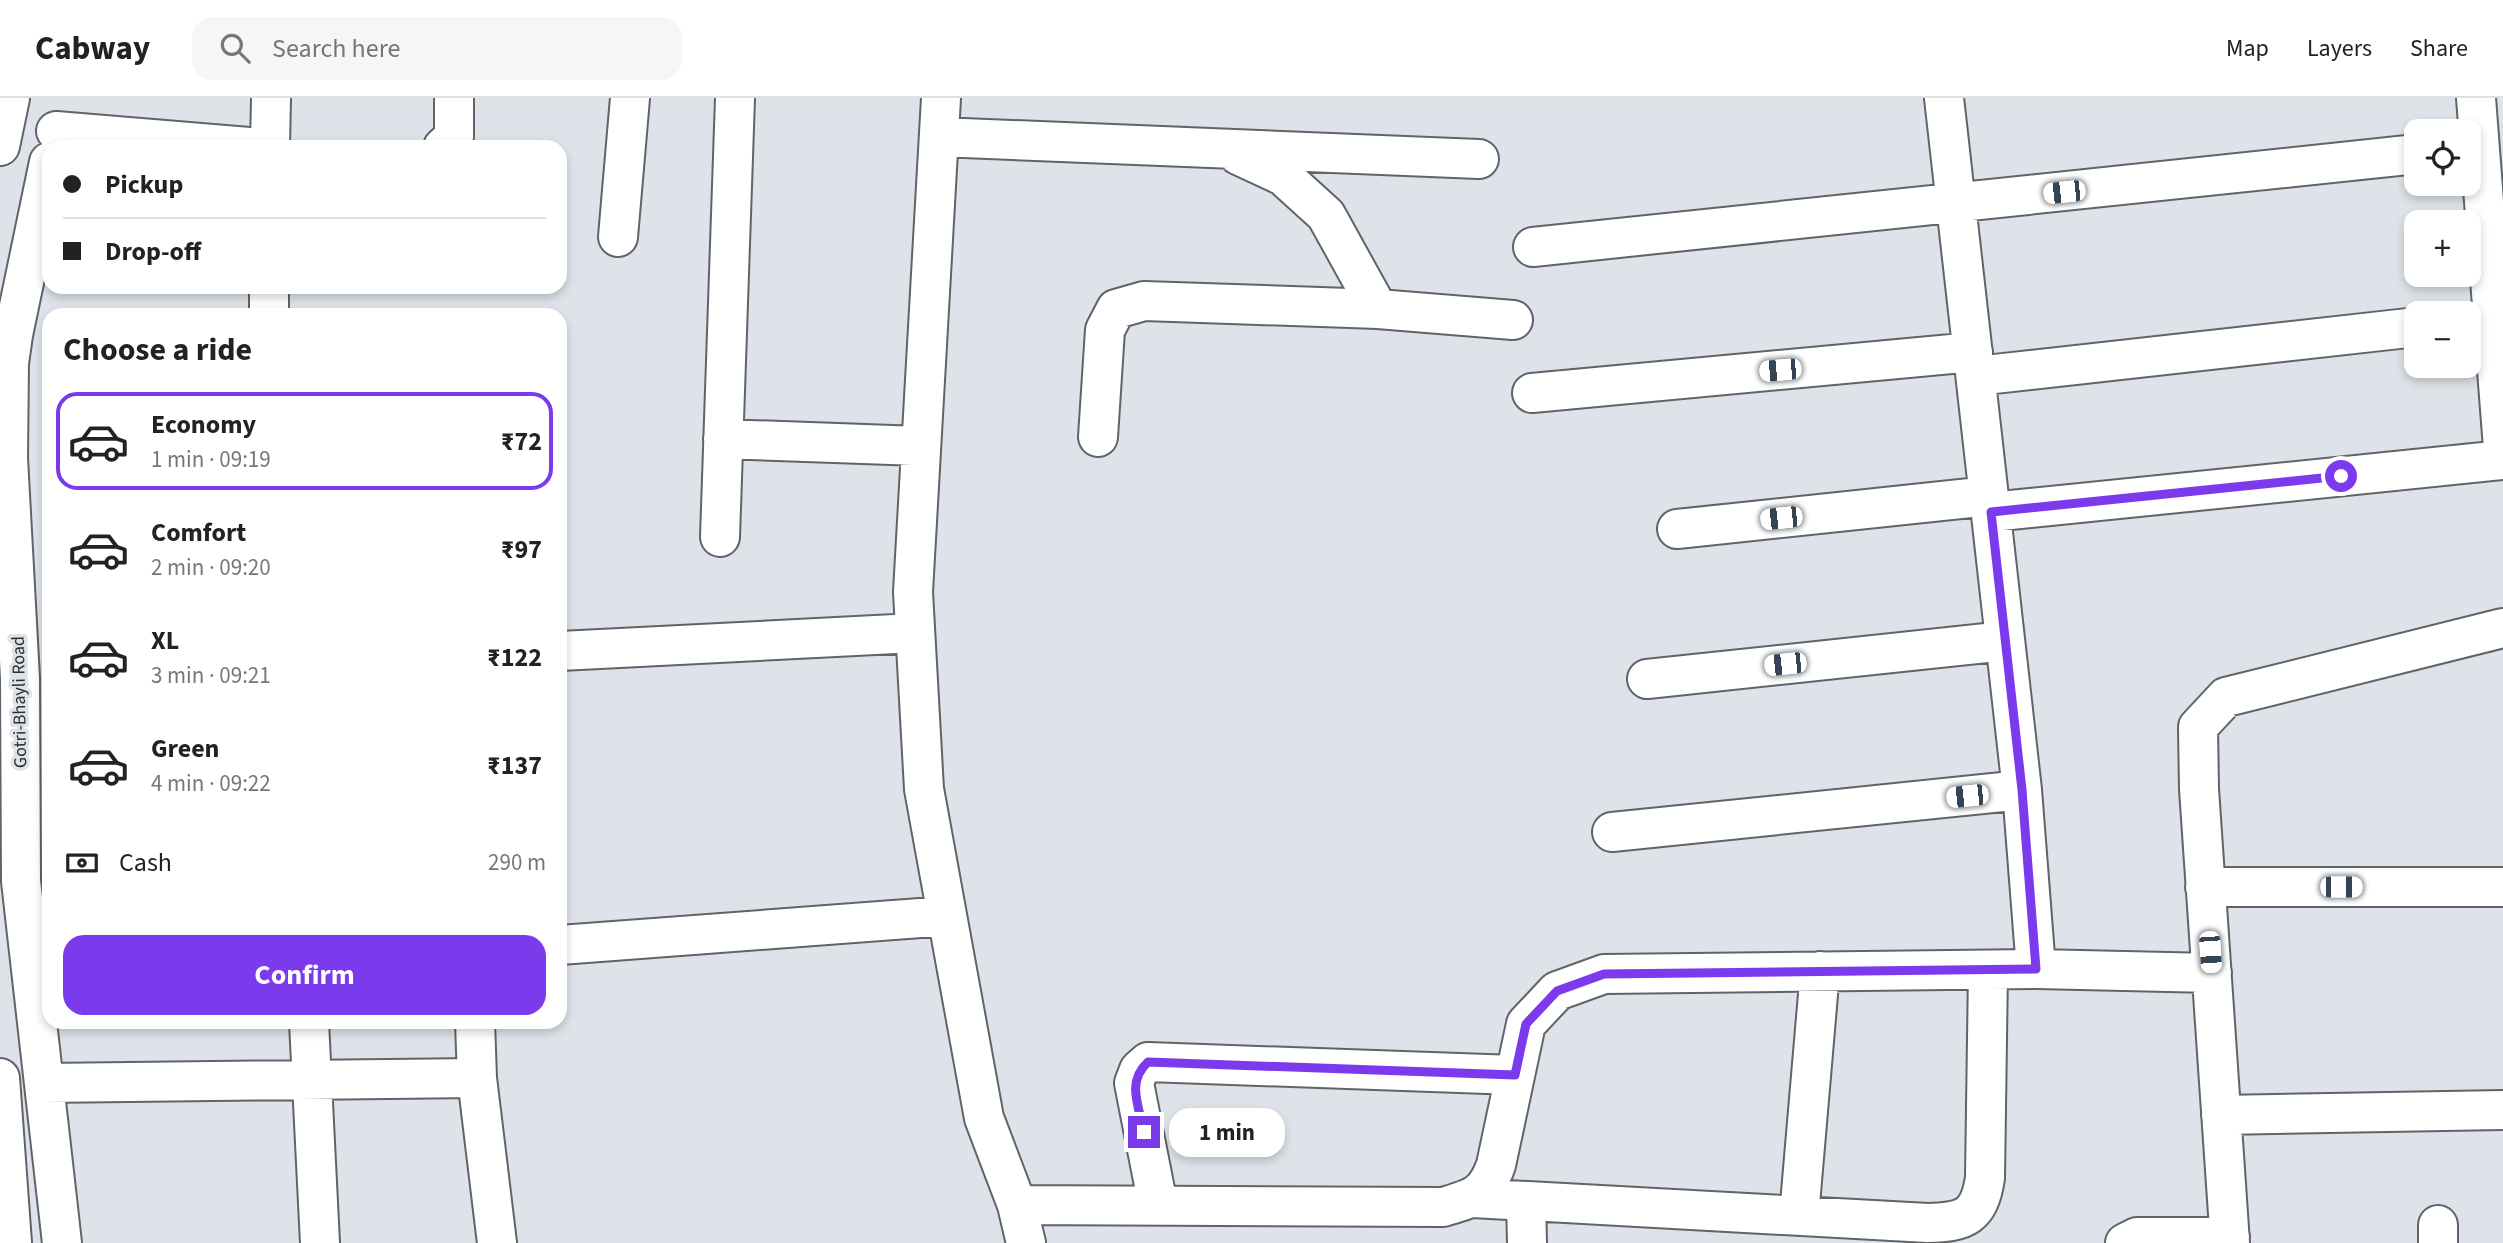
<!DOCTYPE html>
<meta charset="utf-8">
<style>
body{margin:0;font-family:"Source Sans 3",sans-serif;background:#f6f6f6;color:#222;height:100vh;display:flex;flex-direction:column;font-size:26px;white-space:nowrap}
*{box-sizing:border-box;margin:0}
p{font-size:23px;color:#767676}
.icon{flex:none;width:38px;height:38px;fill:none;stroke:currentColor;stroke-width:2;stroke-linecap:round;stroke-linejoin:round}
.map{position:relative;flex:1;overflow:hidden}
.sheet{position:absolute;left:42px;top:210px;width:525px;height:721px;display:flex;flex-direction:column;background:#fff;border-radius:21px;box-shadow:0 4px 10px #0003}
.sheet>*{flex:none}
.hud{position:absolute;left:42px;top:42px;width:525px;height:154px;border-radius:21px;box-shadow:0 4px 10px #0003;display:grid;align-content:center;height:154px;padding:0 21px;background:#fff}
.tools{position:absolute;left:2404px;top:21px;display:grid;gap:14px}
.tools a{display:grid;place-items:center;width:77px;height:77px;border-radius:14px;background:#fff;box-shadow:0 4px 10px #0003;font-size:35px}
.end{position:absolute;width:32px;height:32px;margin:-16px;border:9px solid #7c3aed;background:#fff;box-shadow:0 0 0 4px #fff}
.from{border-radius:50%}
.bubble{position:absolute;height:49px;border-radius:21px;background:#fff;box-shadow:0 4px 10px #0003;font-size:23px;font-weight:700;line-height:49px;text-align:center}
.car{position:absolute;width:21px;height:42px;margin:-21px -10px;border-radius:9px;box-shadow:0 0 5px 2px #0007;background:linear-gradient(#fff 24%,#345 0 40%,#fff 0 76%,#345 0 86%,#fff 0)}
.hud b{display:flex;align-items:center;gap:24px;height:66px;font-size:26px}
.hud b+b{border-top:2px solid #e0e0e0}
.hud i{width:18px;height:18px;background:#222}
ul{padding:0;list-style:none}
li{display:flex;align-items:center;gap:21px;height:98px;margin:0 14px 10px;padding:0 7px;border:4px solid transparent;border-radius:21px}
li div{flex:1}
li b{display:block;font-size:26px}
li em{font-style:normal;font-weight:700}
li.on{border-color:#7c3aed}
li>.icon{width:63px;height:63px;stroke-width:1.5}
h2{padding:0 21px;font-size:32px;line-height:84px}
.pay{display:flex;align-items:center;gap:18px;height:77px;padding:0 21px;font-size:26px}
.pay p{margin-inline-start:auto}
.primary-button{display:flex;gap:14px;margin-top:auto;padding:14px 21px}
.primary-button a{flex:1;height:80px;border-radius:21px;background:#7c3aed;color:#fff;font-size:28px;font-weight:700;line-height:80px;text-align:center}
header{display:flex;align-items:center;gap:42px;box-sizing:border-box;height:98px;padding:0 35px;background:#fff;border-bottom:2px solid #e0e0e0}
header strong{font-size:33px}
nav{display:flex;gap:38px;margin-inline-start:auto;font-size:24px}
.search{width:490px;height:63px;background:#f6f6f6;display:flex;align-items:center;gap:18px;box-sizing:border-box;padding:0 24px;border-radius:21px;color:#767676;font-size:26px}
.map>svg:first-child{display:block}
</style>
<header>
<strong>Cabway</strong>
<div class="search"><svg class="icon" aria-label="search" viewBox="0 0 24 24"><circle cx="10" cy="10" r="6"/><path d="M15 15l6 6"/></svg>Search here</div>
<nav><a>Map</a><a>Layers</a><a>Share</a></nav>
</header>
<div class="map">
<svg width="2503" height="1145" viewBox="0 0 2503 1145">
<rect width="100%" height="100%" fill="#dde3e8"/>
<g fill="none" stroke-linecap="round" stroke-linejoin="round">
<defs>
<path id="minor" d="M941,0L913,494L924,691L984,1020L1017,1107L1026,1145
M1944,0L2022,692L2036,871
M2476,0L2503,350
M56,33L249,49
M939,39L1479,61
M0,48L10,0
M270,49L271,0
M443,49L454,39V0
M1238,57L1283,78L1326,117L1378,211
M49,64L13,237L9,265L8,360L20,580L21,783L62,1145
M618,139L630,0
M1533,149L2417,56
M269,217V189
M1976,278L2417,229
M1532,295L1973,254
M1098,339L1105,232L1116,211L1144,203L1378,211L1513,222
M723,341L920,348
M1991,414L2503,362
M1677,431L1989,398
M720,439L735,0
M560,553L915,535
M1647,581L2005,543
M1612,734L2022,692
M2205,789H2503
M560,847L947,818
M309,924L320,1145
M475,924L477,980L497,1145
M0,980L12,1145
M44,985L477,980
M2221,1017L2503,1012
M1473,1100L1928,1125C1965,1124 1979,1119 1985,1080L1988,872
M1526,1103L1527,1145
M1017,1107L1443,1109C1473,1100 1485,1098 1496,1067L1526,926L1557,893L1604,876L2036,871L2212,875
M1158,1107L1134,985L1139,972L1148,964L1515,977
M1799,1118L1820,873
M2438,1127V1145
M2125,1145L2137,1139H2230
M2230,1145L2199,691L2198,629L2226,599L2503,530"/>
</defs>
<use href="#minor" stroke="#5f6469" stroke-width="42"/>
<use href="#minor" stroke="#fff" stroke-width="38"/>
</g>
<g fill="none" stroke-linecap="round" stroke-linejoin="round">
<path stroke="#7c3aed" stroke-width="9" d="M1144,1034C1139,1008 1126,984 1148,964L1515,977L1526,926L1557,893L1604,876L2036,871L2022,692L1991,414L2341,378"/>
</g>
<g text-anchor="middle" stroke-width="7" stroke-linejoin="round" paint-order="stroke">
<g font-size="18" fill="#2a2c2e" stroke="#dde3e8">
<text transform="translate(19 604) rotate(-91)" y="6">Gotri-Bhayli Road</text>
</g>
</g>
</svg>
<div class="tools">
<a><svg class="icon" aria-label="locate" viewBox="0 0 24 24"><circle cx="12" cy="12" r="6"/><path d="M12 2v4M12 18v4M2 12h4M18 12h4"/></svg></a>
<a>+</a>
<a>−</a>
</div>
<i class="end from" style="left:2341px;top:378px"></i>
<i class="end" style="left:1144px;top:1034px"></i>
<div class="bubble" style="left:1169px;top:1010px;width:116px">1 min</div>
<i class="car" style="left:2064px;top:94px;rotate:264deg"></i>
<i class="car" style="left:1780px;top:272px;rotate:265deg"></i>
<i class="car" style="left:1781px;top:420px;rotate:264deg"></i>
<i class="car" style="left:1785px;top:566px;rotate:264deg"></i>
<i class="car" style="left:1967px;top:698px;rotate:264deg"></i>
<i class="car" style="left:2341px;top:789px;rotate:90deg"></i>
<i class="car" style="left:2210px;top:854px;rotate:176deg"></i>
<div class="hud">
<b><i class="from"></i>Pickup</b>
<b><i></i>Drop-off</b>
</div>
<section class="sheet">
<h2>Choose a ride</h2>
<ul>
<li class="on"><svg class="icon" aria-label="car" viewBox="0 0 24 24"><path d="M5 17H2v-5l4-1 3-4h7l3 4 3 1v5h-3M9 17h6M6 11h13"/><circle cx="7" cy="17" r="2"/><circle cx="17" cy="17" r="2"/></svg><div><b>Economy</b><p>1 min · 09:19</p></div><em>₹72</em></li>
<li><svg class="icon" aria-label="car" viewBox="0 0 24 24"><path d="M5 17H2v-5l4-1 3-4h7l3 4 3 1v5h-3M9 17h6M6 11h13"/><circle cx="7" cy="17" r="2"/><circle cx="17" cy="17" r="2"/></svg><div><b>Comfort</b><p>2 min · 09:20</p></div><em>₹97</em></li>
<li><svg class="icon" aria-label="car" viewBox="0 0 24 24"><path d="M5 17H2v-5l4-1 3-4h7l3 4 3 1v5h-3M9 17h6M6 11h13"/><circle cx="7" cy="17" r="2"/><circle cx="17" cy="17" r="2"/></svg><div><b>XL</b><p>3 min · 09:21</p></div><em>₹122</em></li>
<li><svg class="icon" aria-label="car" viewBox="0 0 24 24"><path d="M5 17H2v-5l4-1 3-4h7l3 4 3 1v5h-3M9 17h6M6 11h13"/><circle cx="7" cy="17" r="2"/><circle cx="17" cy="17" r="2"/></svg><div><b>Green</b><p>4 min · 09:22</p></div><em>₹137</em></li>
</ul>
<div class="pay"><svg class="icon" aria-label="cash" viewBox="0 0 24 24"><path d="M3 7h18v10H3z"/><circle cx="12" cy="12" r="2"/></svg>Cash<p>290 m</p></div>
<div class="primary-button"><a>Confirm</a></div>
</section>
</div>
